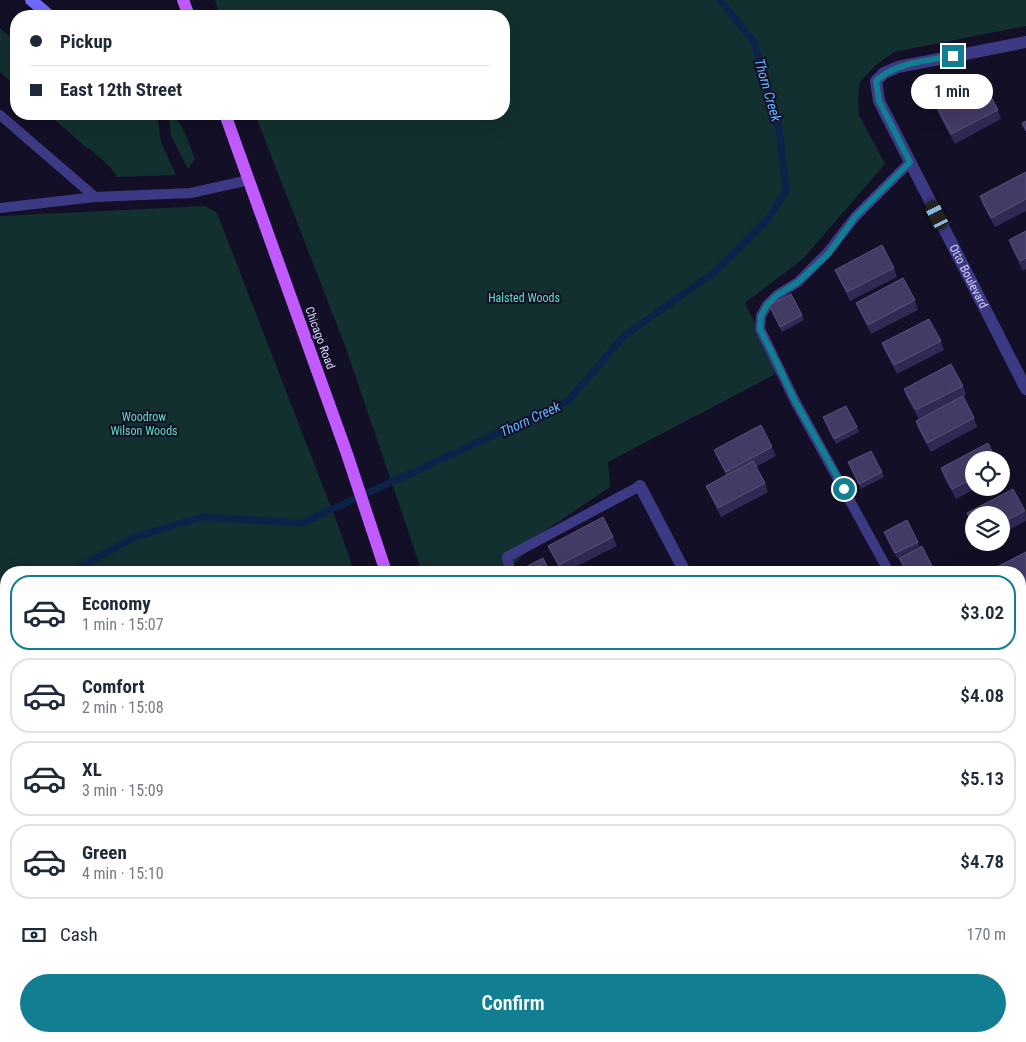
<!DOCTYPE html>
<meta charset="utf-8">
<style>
body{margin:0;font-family:"Roboto Condensed",sans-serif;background:#f6f6f7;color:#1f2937;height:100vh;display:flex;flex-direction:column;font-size:19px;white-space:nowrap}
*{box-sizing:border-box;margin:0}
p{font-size:16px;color:#747a83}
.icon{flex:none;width:28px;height:28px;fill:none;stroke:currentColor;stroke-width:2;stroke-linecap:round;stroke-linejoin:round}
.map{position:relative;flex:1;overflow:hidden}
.side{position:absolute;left:0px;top:566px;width:1026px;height:476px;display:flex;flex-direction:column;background:#fff;border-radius:20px 20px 0 0;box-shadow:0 5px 20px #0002}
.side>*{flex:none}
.top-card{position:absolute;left:10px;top:10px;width:500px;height:110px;border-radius:20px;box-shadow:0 5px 20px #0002;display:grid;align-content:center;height:110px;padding:0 20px;background:#fff}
.tools{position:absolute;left:965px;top:451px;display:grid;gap:10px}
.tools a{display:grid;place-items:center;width:45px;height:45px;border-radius:50%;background:#fff;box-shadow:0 5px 20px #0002;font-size:25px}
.end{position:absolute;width:22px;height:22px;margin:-11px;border:6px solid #117e91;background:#fff;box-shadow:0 0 0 2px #fff}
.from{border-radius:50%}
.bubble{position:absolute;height:35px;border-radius:18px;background:#fff;box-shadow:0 5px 20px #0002;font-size:16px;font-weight:600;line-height:35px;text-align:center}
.car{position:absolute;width:15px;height:30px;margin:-15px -8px;border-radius:6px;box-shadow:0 0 4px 1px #0007;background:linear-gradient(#222 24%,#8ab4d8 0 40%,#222 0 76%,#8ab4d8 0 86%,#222 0)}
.top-card b{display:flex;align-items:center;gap:18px;height:48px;font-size:19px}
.top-card b+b{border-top:1px solid #e0e1e3}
.top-card i{width:12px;height:12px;background:#1f2937}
ul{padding:9px 0 0;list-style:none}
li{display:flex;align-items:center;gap:15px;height:75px;margin:0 10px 8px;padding:0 10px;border:2px solid #e0e1e3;border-radius:20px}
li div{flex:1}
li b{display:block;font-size:19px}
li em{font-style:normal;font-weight:600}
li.active{border-color:#117e91}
li>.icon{width:45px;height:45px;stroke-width:1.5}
.pay{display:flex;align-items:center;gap:12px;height:55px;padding:0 20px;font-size:19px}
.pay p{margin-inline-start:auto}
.primary-button{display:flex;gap:10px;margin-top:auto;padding:10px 20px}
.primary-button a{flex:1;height:58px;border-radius:30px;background:#117e91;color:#fff;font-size:20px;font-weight:600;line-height:58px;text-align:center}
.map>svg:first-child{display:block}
</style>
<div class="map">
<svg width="1026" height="1042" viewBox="0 0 1026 1042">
<rect width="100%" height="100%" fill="#130f26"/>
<path fill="#12302f" d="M215,0H1026V26L894,52L876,65L860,82L858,98L859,115L885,164L803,259L745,303L779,372L608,462L610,487L546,530L507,572H422L346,348L255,114H504V16H220Z
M0,28L16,42V86L0,72Z
M48,114H157L161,142L176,175L117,177L111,168L90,149L87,148Z
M169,114C184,121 189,145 195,159L188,169L171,136Z
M205,206L217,213L341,533L354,572H6V1036H496L497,1042H0V216Z"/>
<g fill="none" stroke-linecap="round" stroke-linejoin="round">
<path stroke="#0c2248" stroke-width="7" d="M71,572L137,536L203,517L302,523L568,401L624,336L716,271L768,219L786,191L779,128L754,42L720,0
M0,612L6,609"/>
<path stroke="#3d3a85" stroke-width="10" d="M0,115L95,197
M0,208L95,197L191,193L249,180
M510,572L507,557L640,486
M889,572L795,401L760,329L761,316L767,305L777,295L798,282L827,253L855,217L910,162
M1020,822L1026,834
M726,1036L729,1042"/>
<g stroke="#3d3a85" stroke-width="12">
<path id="s1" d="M1026,42L898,67L884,73L876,81L879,101L1026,389"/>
<path d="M640,486L685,572"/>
<path d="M1020,755L1026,754"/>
<path d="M927,1036L930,1042"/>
</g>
<path stroke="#6f6bff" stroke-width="12" d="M31,0L50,16"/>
<path stroke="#c25bff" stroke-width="12" d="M183,0L189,16
M225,114L347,454L386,572
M513,1036L515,1042
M551,1036L553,1042"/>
</g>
<path fill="#312854" d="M936,105L998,110L1001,119L955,144L939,115Z
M1026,172V211L995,227L983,205L980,196Z
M1026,231V269L1023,271L1012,249L1009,240Z
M894,268L897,277L850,301L839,279L835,270Z
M915,300L918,310L871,334L860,312L856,303Z
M769,305L802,315L804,320L782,332Z
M941,341L944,350L897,374L886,353L882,343Z
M963,386L966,395L963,397L974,418L977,427L931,452L919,430L916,421L919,419L907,398L904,389Z
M823,417L857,427L859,432L836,444Z
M772,447L776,456L756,467L765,483L768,492L721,517L710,495L706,486L726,475L718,459L714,450Z
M974,460V488H977L956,499L944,477L941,468Z
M848,462L882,472L884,477L861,489Z
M1025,511L1026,513V521L1001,534V515H974V530L967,513Z
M884,532L918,542L919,546L897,558Z
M613,537L617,546L565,572H561L552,555L548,546Z
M1026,552V591L1020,594V572H997L995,568Z
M899,558L933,568L935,572H906Z
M1026,606V635L1020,623V609Z
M1020,980H1026V1016L1020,1019Z
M590,1036H652L653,1042H592Z
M737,1036H764L766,1042H740Z
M808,1036H858L847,1042H811Z"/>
<path fill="#433a66" stroke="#5a527e" d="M983,81L998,110L951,134L936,105Z
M1026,121V131L1022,123Z
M1026,172V199L991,218L980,196Z
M1026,231V258L1020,261L1009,240Z
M882,245L894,268L847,292L835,270Z
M903,278L915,300L868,325L856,303Z
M791,294L802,315L780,327L769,305Z
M929,319L941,341L894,365L882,343Z
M951,364L963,386L916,410L904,389Z
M963,396L974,418L927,443L916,421Z
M846,406L857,427L834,439L823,417Z
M761,425L772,447L726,472L714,450Z
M988,443L996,460H974V478L952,489L941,468Z
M871,451L882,472L859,484L848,462Z
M753,461L765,483L718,508L706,486Z
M1013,489L1025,511L1001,523V515H974V527L967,513Z
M603,517L613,537L559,565L548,546Z
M907,520L918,542L895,553L884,532Z
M922,546L933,568L923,572H907L899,558Z
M1026,552V580L1020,583V572H998L995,568Z
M543,558L550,572H518V571Z
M1026,606V632L1020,620V609Z
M1025,978L1026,980V1004L1020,1008V980Z
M1026,1020V1042H999L996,1036H1020V1023Z
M590,1036H651V1039L638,1042H592Z
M738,1036H754L742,1042H740Z
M810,1036H837L826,1042H813Z"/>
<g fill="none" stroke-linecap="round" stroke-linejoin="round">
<path stroke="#117e91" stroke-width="6" d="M844,489L795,401L776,361L760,329L761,316L767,305L777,295L798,282L828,254L855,217L910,162L879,101L876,81C896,62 927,61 953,56"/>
</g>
<g text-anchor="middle" stroke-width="4" stroke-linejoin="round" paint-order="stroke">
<g font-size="12" fill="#d9d4ff" stroke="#130f26">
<text dy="4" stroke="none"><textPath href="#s1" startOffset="374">Otto Boulevard</textPath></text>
<text transform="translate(320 338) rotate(70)" y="4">Chicago Road</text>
</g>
<g font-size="12" fill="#5fe0c0" stroke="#130f26">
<text x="524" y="302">Halsted Woods</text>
<text x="144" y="421">Woodrow<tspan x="144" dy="14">Wilson Woods</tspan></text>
</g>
<g font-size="14" font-style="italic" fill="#62b6ff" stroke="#130f26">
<text transform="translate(768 90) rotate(74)" y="5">Thorn Creek</text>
<text transform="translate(530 419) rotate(-25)" y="5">Thorn Creek</text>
</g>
</g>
</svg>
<div class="tools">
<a><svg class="icon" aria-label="locate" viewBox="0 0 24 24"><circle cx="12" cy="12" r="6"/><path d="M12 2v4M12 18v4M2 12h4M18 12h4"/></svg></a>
<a><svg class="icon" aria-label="layers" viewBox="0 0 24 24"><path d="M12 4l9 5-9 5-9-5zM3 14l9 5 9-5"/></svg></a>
</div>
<i class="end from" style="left:844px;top:489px"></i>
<i class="end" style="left:953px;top:56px"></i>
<div class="bubble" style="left:911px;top:74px;width:82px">1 min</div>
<i class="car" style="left:937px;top:215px;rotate:333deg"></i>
<div class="top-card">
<b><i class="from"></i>Pickup</b>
<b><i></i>East 12th Street</b>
</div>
<section class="side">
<ul>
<li class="active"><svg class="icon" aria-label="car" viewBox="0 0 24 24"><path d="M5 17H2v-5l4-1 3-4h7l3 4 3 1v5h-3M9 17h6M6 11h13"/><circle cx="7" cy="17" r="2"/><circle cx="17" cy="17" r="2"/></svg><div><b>Economy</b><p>1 min · 15:07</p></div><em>$3.02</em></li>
<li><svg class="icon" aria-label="car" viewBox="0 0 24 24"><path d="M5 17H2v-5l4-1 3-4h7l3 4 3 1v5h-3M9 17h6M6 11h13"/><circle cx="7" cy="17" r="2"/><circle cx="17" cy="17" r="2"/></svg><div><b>Comfort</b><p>2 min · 15:08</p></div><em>$4.08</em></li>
<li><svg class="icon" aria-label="car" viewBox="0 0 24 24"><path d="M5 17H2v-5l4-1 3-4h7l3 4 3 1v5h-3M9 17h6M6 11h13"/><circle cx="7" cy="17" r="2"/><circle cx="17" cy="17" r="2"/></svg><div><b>XL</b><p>3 min · 15:09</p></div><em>$5.13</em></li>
<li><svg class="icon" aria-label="car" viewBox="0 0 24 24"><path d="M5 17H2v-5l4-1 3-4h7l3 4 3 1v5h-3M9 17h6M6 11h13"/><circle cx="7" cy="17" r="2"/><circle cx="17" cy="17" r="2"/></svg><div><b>Green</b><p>4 min · 15:10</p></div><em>$4.78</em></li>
</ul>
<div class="pay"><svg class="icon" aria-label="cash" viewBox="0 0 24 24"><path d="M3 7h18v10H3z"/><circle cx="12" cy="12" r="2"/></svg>Cash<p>170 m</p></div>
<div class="primary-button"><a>Confirm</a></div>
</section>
</div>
